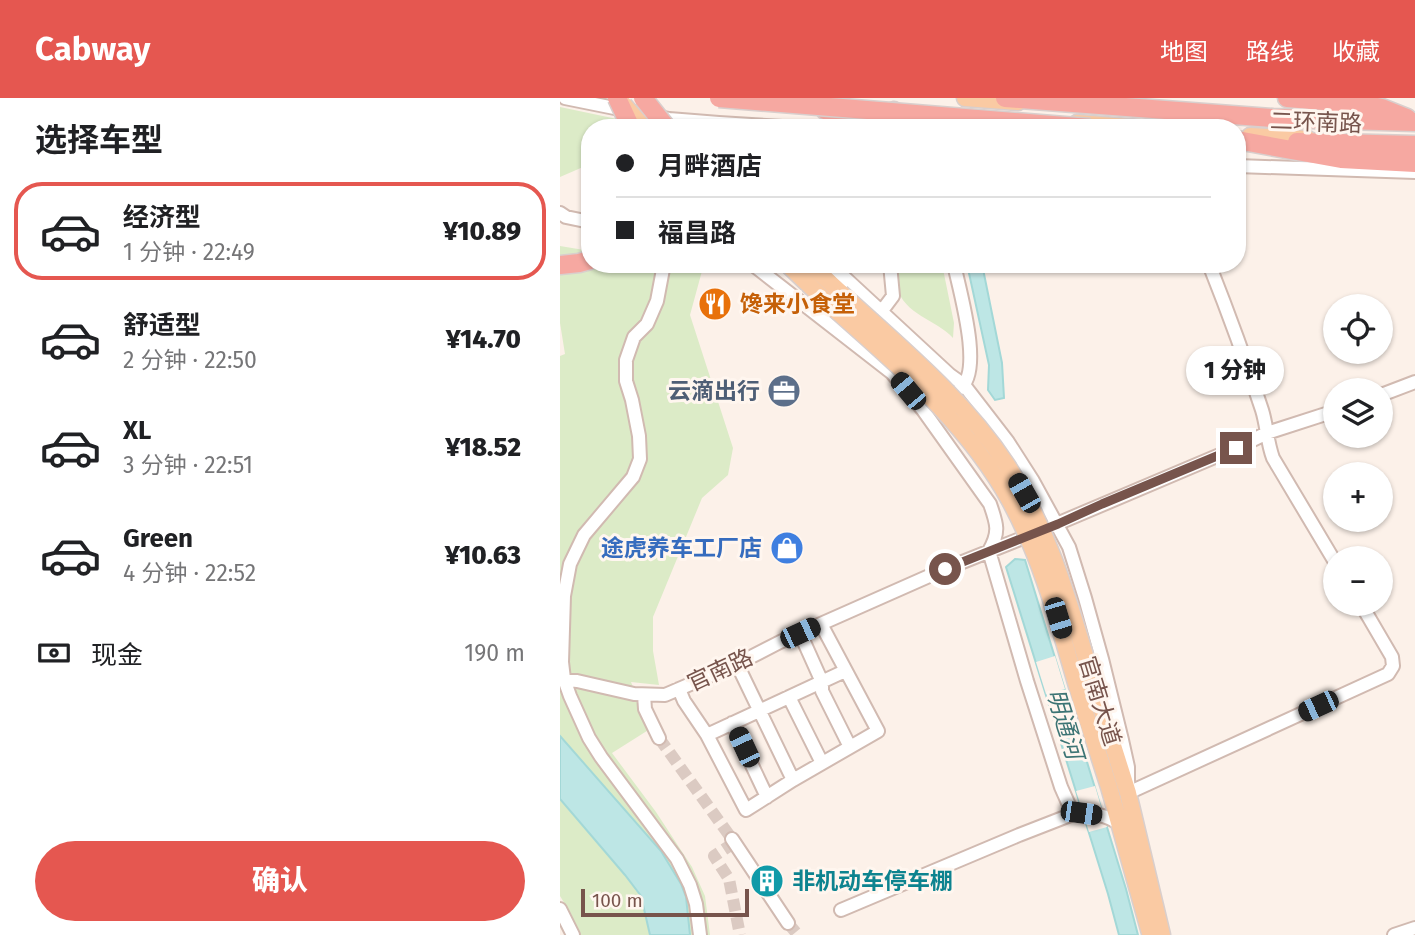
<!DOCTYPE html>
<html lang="zh">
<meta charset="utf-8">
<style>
body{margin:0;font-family:"Fira Sans","Noto Sans SC",sans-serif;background:#f2f2f2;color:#202124;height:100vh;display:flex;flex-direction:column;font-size:26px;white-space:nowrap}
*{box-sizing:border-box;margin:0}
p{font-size:23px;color:#757577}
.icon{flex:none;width:38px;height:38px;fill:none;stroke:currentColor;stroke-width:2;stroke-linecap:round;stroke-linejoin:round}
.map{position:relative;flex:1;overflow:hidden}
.details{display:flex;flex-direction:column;background:#fff;width:560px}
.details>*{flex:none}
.hud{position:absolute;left:21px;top:21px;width:665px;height:154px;border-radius:28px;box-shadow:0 2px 5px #0004;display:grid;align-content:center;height:154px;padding:0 35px;background:#fff}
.controls{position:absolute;left:763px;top:196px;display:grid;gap:14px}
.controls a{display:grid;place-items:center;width:70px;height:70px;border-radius:50%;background:#fff;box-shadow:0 2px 5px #0004;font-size:35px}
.scale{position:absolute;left:21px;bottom:18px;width:168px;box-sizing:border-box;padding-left:7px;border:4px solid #77544c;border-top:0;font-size:19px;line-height:24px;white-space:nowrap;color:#77544c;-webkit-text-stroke:5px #fff6ef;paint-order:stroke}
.end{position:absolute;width:32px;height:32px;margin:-16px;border:9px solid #77544c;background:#fff;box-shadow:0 0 0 4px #fff}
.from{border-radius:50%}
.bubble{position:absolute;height:49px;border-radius:24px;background:#fff;box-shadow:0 2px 5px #0004;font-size:23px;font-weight:800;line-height:49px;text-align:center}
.car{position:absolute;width:21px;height:42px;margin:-21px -10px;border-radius:9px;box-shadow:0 0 5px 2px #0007;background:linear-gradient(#222 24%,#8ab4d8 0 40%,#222 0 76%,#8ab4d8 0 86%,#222 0)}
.hud b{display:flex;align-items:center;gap:24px;height:66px;font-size:26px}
.hud b+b{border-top:2px solid #e0e0e0}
.hud i{width:18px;height:18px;background:#202124}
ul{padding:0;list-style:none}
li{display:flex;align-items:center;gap:21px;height:98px;margin:0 14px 10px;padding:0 21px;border:4px solid transparent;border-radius:28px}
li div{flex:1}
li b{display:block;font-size:26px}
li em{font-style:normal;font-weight:800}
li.on{border-color:#e55750}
li>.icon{width:63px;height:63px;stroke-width:1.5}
h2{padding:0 35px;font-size:32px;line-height:84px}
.pay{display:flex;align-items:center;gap:18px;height:77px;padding:0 35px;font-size:26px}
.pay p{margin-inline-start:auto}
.button{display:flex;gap:14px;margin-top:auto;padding:14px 35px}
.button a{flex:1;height:80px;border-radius:42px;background:#e55750;color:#fff;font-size:28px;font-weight:800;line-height:80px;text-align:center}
header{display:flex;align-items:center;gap:42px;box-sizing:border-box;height:98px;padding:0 35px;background:#e55750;color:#fff}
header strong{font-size:33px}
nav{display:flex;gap:38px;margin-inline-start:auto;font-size:24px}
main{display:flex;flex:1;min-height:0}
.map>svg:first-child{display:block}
</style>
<header>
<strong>Cabway</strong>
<nav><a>地图</a><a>路线</a><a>收藏</a></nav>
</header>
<main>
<section class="details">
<h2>选择车型</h2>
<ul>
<li class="on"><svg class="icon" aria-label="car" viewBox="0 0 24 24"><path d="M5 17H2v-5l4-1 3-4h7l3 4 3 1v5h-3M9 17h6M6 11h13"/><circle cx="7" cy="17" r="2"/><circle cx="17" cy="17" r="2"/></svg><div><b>经济型</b><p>1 分钟 · 22:49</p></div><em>¥10.89</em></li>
<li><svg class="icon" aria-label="car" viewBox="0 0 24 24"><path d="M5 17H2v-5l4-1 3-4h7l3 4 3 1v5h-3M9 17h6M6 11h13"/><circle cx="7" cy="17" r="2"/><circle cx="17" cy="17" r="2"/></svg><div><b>舒适型</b><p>2 分钟 · 22:50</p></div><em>¥14.70</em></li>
<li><svg class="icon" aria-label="car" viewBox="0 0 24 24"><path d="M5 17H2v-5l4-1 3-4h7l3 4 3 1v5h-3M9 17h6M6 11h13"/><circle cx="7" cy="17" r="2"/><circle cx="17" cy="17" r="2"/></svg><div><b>XL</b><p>3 分钟 · 22:51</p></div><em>¥18.52</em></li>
<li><svg class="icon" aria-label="car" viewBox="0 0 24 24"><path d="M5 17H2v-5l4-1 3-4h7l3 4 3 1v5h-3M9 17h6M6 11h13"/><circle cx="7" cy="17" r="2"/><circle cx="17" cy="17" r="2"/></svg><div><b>Green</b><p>4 分钟 · 22:52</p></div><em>¥10.63</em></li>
</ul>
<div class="pay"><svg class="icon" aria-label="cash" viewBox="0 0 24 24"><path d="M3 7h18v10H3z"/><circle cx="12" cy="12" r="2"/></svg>现金<p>190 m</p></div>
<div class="button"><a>确认</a></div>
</section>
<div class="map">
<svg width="855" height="837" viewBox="0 0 855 837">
<rect width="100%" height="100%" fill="#fcf1e9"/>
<path fill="#dcebc7" d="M0,9L57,21L84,30H30V66L0,79Z
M0,148L30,153V166H105L142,173L130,217L173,350L168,377L142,400L93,519V553L99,587L71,584L90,631L52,655L96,714L132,769L145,798L150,837H20L11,816L0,798V258L5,256L0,225Z
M336,166H382L394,225L393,240C376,221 344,217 337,189C336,181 336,173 336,166Z"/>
<path fill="#bde6e5" stroke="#a3d8d7" stroke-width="2" d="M407,166H422L442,265L444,300L435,302L428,292L429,267Z
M455,461L465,462L566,791L578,837H559L548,796L446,469Z
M0,638L101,753L121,786L126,799L130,837H90L81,798L65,777L0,701Z"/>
<path fill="#fcf1e9" d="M495,558L505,591L486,596L476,564Z
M535,688L547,729L529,734L516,693Z"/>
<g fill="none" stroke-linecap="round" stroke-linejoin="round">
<path stroke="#dbcac2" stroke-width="12" stroke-dasharray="12 6" stroke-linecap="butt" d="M99,640L172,741
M174,745L154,758L169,781L180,837
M228,825L238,837"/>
<defs>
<path id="minor" d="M5,0L109,21L159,25L239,30
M677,68L855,74
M0,115L6,119L30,124
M104,166L97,203L87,226L74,239L66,262V283L72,302L79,338L80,361L73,379L24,437L10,466L4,498L2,564L4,581L10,598L29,640L41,659L117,761L130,787L136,806L140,837
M192,166L332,275L363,312L430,406C437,426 440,434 429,453L467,583L501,689L513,716C528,714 548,716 560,727
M270,166L390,277L404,287L448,344L473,383L509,449L525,500L542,561L562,642L568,669V695L828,576L833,568L832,559L801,506
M394,166C399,191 424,274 400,290
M649,166C668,214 686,263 702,312C707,328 707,344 713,360L775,464
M321,214L333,198L330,166
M821,297L855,284
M492,428L676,350L707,335L775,313
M240,535L262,584V593L290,649
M177,566L233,682
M0,581L17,583L74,596L105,597L177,566L220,544L385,471L475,435
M119,591L124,603L147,637L186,712L233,682L318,633L261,526
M84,597L85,611L99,640
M229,599L262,665
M172,625L207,699
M147,637L285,573
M172,741L228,825
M0,811L13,837
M281,812L459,737L513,716
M834,837L855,830"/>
<path id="major" d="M405,0L458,4
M334,12L357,30
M517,25L579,30
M690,38L748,41
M227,166L270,207
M250,166L281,195
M538,600L568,695L602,837
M522,605L549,689L590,835"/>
<path id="highway" d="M445,0L713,20L855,24
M727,0L802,6L822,10L847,20
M265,12L288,20L310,30
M677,42L781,61L855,65
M737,44L855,47
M0,167L19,165L30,162"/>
</defs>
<use href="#minor" stroke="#d1bab1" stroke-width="16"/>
<use href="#major" stroke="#d9cfcd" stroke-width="19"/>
<use href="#highway" stroke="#d9cfcd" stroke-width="21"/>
<use href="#minor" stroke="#fff" stroke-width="12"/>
<use href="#major" stroke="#facaa3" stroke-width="16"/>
<use href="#highway" stroke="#f6a8a1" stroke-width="18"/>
<defs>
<path id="major-bridge" d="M64,7L84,30
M281,195C340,249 403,300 447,367C494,439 513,520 538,600
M270,207C336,266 407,324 450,403C485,467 501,536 522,605"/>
<path id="highway-bridge" d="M57,0L71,30
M83,0L107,30
M159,0L530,30"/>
</defs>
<use href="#major-bridge" stroke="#d9cfcd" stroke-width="19" stroke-linecap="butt"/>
<use href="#highway-bridge" stroke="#d9cfcd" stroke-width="21" stroke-linecap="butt"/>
<use href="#major-bridge" stroke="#facaa3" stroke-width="16"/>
<use href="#highway-bridge" stroke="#f6a8a1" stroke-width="18"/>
</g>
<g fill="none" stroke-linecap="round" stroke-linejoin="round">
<path stroke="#77544c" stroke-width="9" d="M385,471L498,426L542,406L676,350"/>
</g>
<defs>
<symbol id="restaurant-disc" viewBox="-11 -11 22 22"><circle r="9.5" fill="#e8710a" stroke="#fff6ef"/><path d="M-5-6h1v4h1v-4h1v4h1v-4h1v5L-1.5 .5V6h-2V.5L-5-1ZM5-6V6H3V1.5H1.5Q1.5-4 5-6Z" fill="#fff"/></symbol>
<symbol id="office-disc" viewBox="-11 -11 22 22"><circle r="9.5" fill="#5c6f8a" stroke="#fff6ef"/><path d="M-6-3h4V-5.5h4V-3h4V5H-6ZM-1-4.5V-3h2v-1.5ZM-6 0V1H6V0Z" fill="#fff"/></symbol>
<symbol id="shop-disc" viewBox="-11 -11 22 22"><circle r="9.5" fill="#3f7fe0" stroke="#fff6ef"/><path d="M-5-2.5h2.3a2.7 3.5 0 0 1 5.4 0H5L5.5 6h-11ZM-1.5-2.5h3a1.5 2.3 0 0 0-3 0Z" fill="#fff"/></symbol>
<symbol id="building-disc" viewBox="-11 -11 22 22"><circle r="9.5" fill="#0f9aa8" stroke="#fff6ef"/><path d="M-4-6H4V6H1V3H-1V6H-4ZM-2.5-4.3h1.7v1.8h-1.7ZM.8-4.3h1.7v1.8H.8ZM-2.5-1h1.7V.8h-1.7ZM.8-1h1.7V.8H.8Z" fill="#fff"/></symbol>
</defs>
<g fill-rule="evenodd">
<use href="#restaurant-disc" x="136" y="187" width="38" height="38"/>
<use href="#office-disc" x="205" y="274" width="38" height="38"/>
<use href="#shop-disc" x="208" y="431" width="38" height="38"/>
<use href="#building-disc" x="188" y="764" width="38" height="38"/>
</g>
<g text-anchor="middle" stroke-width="6" stroke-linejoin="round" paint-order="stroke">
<g font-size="23" fill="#77544c" stroke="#fff6ef">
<text transform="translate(756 24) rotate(2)" y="8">二环南路</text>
<text transform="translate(160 572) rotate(-25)" y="8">官南路</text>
<text transform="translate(540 603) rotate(73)" y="8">官南大道</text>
</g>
<g font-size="23" font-weight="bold" fill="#c56008" stroke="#fff6ef" text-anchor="start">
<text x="180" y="214">馋来小食堂</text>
</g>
<g font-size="23" font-weight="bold" fill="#4e5e75" stroke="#fff6ef" text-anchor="end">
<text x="200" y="301">云滴出行</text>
</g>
<g font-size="23" font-weight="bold" fill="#366cbe" stroke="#fff6ef" text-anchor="end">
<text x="202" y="458">途虎养车工厂店</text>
</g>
<g font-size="23" font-weight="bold" fill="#0d838f" stroke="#fff6ef" text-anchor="start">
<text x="232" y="791">非机动车停车棚</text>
</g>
<g font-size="24" font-style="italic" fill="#3c7474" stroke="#fff6ef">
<text transform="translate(505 626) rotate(73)" y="8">明通河</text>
</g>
</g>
</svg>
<div class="controls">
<a><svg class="icon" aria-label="locate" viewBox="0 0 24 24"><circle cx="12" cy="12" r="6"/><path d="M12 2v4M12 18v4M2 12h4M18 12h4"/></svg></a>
<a><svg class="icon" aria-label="layers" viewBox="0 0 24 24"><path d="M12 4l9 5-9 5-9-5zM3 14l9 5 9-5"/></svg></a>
<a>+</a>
<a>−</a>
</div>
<div class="scale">100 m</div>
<i class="end from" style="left:385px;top:471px"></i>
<i class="end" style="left:676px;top:350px"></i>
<div class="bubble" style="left:626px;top:248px;width:98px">1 分钟</div>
<i class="car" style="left:348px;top:293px;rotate:320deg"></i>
<i class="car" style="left:464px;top:395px;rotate:330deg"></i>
<i class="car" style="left:498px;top:520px;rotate:163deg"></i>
<i class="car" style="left:240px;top:535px;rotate:65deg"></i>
<i class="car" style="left:758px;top:608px;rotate:245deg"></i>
<i class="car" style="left:184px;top:649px;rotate:335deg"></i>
<i class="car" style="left:521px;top:715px;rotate:98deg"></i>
<div class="hud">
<b><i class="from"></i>月畔酒店</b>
<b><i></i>福昌路</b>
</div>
</div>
</main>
